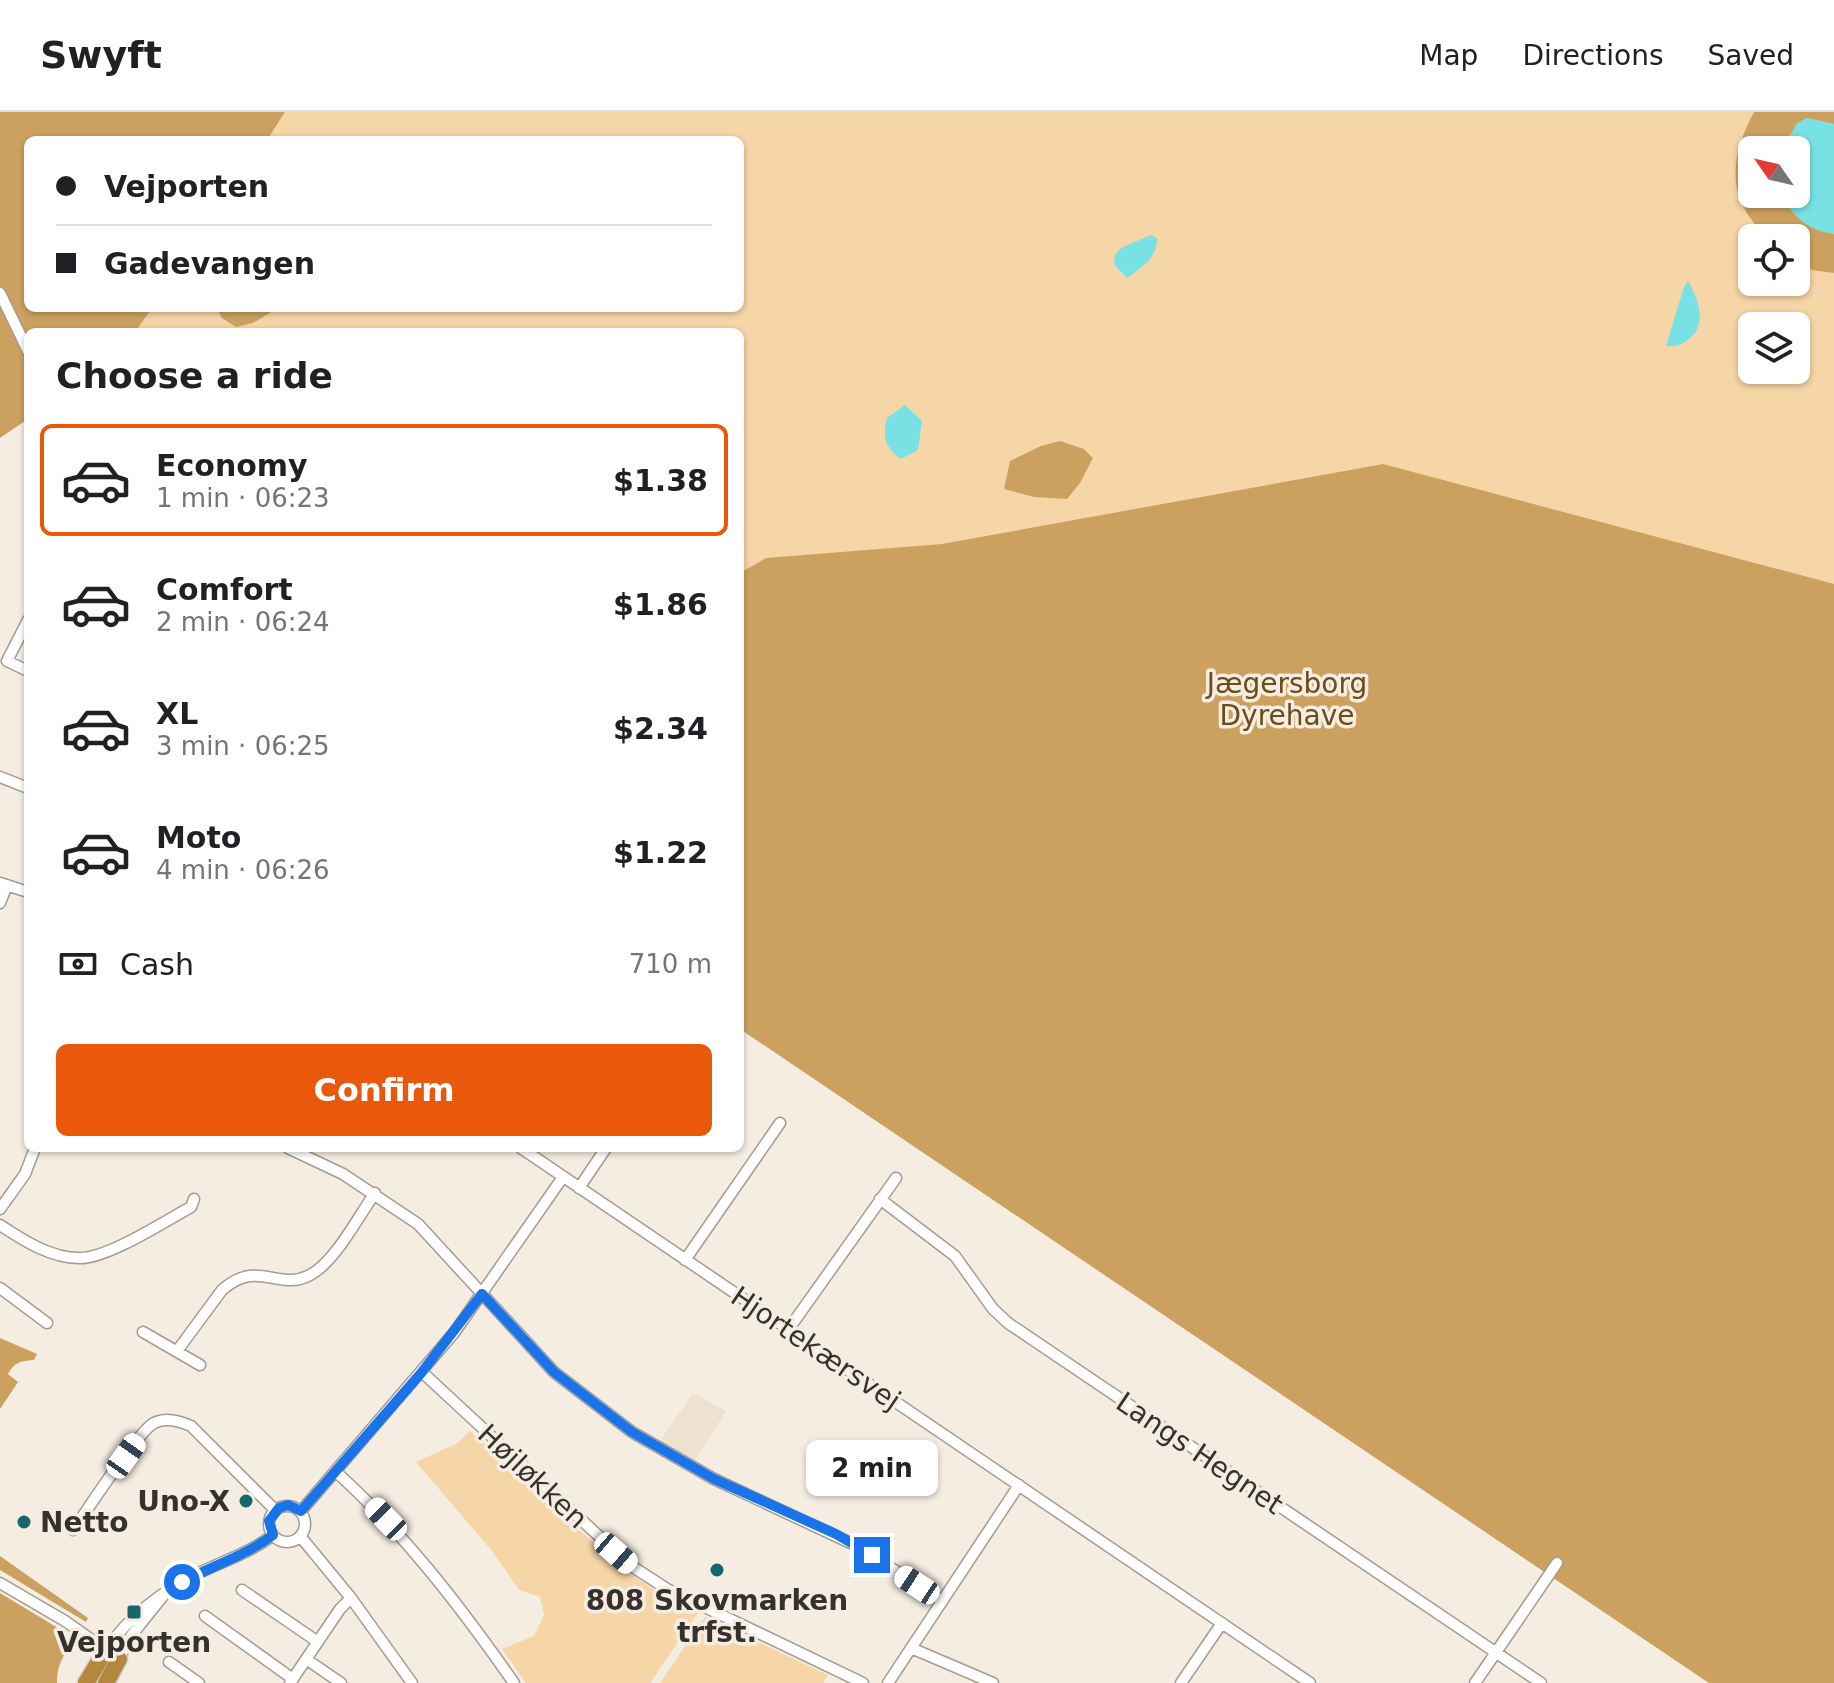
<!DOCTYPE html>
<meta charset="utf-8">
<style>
body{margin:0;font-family:"DejaVu Sans",sans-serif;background:#f6f6f6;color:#202124;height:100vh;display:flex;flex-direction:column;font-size:30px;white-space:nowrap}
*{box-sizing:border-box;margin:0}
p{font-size:26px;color:#757577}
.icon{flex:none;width:44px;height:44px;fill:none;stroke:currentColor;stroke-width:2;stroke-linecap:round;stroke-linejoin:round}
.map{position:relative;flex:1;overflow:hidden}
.sheet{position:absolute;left:24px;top:216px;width:720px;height:824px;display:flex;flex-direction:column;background:#fff;border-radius:12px;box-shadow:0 2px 6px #0004}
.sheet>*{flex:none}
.guide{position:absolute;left:24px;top:24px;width:720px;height:176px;border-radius:12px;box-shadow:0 2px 6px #0004;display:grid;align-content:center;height:176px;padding:0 32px;background:#fff}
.needle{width:52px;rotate:304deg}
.fabs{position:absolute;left:1738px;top:24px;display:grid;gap:16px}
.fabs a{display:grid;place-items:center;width:72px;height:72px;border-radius:12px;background:#fff;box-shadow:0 2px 6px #0004;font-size:40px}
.end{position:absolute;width:36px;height:36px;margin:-18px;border:10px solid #1a73e8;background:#fff;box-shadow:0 0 0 4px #fff}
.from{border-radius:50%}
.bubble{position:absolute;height:56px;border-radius:12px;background:#fff;box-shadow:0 2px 6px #0004;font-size:26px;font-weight:700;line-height:56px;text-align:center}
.car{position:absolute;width:24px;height:48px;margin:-24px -12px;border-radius:10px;box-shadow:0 0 6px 2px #0007;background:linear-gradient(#fff 24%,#345 0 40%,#fff 0 76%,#345 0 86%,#fff 0)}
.guide b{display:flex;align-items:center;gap:28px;height:76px;font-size:30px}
.guide b+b{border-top:2px solid #e0e0e0}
.guide i{width:20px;height:20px;background:#202124}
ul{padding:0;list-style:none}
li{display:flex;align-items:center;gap:24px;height:112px;margin:0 16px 12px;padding:0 16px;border:4px solid transparent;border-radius:12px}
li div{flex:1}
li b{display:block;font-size:30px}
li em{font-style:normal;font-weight:700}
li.on{border-color:#ea580c}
li>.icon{width:72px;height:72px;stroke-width:1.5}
h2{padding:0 32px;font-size:36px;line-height:96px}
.pay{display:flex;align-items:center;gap:20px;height:88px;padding:0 32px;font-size:30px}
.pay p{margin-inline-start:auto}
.action{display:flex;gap:16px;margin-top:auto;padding:16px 32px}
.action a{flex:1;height:92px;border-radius:12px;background:#ea580c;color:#fff;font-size:32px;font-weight:700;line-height:92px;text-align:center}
header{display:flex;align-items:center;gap:48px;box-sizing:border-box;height:112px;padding:0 40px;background:#fff;border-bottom:2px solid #e0e0e0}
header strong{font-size:38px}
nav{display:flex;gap:44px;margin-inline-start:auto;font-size:28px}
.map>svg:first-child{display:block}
</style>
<header>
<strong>Swyft</strong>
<nav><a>Map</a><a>Directions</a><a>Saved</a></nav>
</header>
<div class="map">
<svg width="1834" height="1571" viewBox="0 0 1834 1571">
<rect width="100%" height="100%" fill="#f5ede2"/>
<path fill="#eee1d0" d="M693,1281L726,1299L693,1351L660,1329Z"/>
<path fill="#f6d5a6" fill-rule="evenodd" d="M0,0H1834V1571H1709L740,917V220H39L30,196H740V28H28ZM1752,38H1796V82H1752ZM1752,126H1796V170H1752ZM1752,214H1796V258H1752Z
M470,1319L618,1453L676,1493L698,1501L650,1571H526L502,1537L534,1524L544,1503L540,1485L519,1478L492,1439L416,1350L458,1331Z
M705,1505L828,1563L823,1571H660Z"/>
<path fill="#cca160" d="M0,0H285L267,28H28V196H152L135,220H28V307L0,326Z
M1754,0H1834V12L1806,6L1787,26L1784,38H1752V82H1780C1797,106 1803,116 1834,122V161L1812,158L1796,146V126H1770C1725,90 1729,46 1754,0Z
M217,196H278L253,211L236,215L222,206Z
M1060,329L1084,337L1093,346L1080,371L1067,387L1034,385L1004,377L1010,349L1041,334Z
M1383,352L1834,472V1571H1709L740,917V461L766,446L942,432Z
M0,1226L37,1242L34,1248C20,1249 15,1250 8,1262L18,1270L0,1297Z
M0,1444L88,1506L86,1510L0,1458Z
M0,1481L58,1516L74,1529C63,1543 57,1553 57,1571H0Z"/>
<path fill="#78e1e4" d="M1806,6L1834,12V122C1803,116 1797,106 1780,82H1796V38H1784L1796,12Z
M1151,123L1157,126C1158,145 1141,156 1127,166L1114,152L1115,143L1121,136Z
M1688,169C1699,188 1709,215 1685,230C1678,234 1673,235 1666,234L1684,175Z
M905,293L922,309L918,338L901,347C885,335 882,325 887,306Z"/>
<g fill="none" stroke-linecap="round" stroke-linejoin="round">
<defs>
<path id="minor" d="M0,181L28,239
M28,508L7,549L28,559
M0,665L28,676
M0,771L28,780
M0,791L7,773
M288,1036L343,1062L418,1112L554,1260L632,1320L714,1367L857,1434L942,1489
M521,1036L1310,1571
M579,1076L606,1036
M880,1087L955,1144L993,1197L1008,1211L1541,1571
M0,1097L25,1062L35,1036
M0,1113C23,1128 50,1146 79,1146C107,1147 165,1109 191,1095L194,1087
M685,1148L780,1011
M0,1176L47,1211
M788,1218L896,1066
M143,1220L200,1253
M177,1239L222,1178C258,1146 278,1180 310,1163C335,1150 358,1105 375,1081
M422,1260L630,1453L667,1477L863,1571
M335,1359C405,1422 460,1494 514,1571
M269 1412a18 18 0 1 1 36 0a18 18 0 1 1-36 0Z
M301,1399L454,1221L563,1065
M73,1418C87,1399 138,1319 154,1311C166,1305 179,1309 191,1314L275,1398
M300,1424L351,1486L412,1571
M0,1471L65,1509L119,1547L131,1524L163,1484
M242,1478L318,1530
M205,1504L293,1567
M911,1536L993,1571
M106,1538C129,1504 164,1478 201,1460C226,1448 251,1440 273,1423
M306,1547L341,1571
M169,1550L199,1571
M290,1571L340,1497L351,1486
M888,1571L1019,1373
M1181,1571L1222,1511
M1475,1571L1557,1451"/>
<path id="highway" d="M86,1571L106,1538
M106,1571L119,1547"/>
</defs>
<use href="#minor" stroke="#a39c91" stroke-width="13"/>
<use href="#highway" stroke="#cfcecd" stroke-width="19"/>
<use href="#minor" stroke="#fff" stroke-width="10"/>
<use href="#highway" stroke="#b5873e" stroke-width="16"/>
</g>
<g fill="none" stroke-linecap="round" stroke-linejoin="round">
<path stroke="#1a73e8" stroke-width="10" d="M182,1470C212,1454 245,1444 273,1423L269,1409L279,1396L288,1393L301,1399L422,1260L482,1182L554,1260L632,1320L714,1367L836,1422L872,1443"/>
</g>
<g fill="#176669" stroke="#f5ede2" stroke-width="3">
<circle cx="246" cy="1389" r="8"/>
<circle cx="24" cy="1410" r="8"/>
<circle cx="717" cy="1458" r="8"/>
<rect x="126" y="1492" width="16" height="16" rx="4"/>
</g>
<g text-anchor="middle" stroke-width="7" stroke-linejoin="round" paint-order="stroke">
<g font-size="28" fill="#6b4d1c" stroke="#f5ede2">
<text x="1287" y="581">Jægersborg<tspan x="1287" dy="32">Dyrehave</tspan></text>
</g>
<g font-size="28" fill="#35322d" stroke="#f5ede2">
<text transform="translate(816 1236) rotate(34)" y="10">Hjortekærsvej</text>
<text transform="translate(1200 1341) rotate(34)" y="10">Langs Hegnet</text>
<text transform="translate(533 1364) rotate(43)" y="10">Højløkken</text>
</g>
<g font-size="28" font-weight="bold" fill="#35322d" stroke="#f5ede2">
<text x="230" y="1399" text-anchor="end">Uno-X</text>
<text x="40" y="1420" text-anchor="start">Netto</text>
<text x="717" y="1498">808 Skovmarken<tspan x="717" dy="32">trfst.</tspan></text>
<text x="134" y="1540">Vejporten</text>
</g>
</g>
</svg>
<div class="fabs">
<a><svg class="needle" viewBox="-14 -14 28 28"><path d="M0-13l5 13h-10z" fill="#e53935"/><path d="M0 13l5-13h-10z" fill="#757577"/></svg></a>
<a><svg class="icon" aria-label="locate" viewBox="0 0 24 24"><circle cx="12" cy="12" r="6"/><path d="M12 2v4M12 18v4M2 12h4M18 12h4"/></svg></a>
<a><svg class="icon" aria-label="layers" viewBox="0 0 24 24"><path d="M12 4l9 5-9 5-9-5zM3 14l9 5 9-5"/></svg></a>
</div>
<i class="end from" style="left:182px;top:1470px"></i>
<i class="end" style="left:872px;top:1443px"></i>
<div class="bubble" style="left:806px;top:1328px;width:132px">2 min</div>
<i class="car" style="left:126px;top:1344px;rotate:35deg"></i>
<i class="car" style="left:386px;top:1407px;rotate:316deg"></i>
<i class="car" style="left:616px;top:1441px;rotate:131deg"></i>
<i class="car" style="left:917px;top:1473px;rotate:303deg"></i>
<div class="guide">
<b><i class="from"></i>Vejporten</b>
<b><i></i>Gadevangen</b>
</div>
<section class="sheet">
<h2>Choose a ride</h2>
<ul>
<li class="on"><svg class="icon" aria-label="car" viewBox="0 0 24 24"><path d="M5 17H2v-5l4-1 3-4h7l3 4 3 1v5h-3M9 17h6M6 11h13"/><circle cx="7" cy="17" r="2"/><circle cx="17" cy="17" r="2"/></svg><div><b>Economy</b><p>1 min · 06:23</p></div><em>$1.38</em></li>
<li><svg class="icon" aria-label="car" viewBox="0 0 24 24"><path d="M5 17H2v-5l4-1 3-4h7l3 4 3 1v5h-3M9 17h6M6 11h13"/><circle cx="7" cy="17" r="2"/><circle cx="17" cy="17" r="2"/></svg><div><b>Comfort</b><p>2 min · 06:24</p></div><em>$1.86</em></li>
<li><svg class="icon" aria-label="car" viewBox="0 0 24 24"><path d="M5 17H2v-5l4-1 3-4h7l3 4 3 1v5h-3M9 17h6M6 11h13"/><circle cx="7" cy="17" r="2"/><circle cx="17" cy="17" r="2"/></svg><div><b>XL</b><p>3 min · 06:25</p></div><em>$2.34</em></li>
<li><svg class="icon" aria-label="car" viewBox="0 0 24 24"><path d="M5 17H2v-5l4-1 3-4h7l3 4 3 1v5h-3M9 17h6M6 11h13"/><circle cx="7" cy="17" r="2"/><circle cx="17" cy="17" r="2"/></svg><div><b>Moto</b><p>4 min · 06:26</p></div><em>$1.22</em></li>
</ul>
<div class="pay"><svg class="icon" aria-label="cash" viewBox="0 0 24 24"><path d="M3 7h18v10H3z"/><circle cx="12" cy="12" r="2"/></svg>Cash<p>710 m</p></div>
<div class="action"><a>Confirm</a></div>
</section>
</div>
